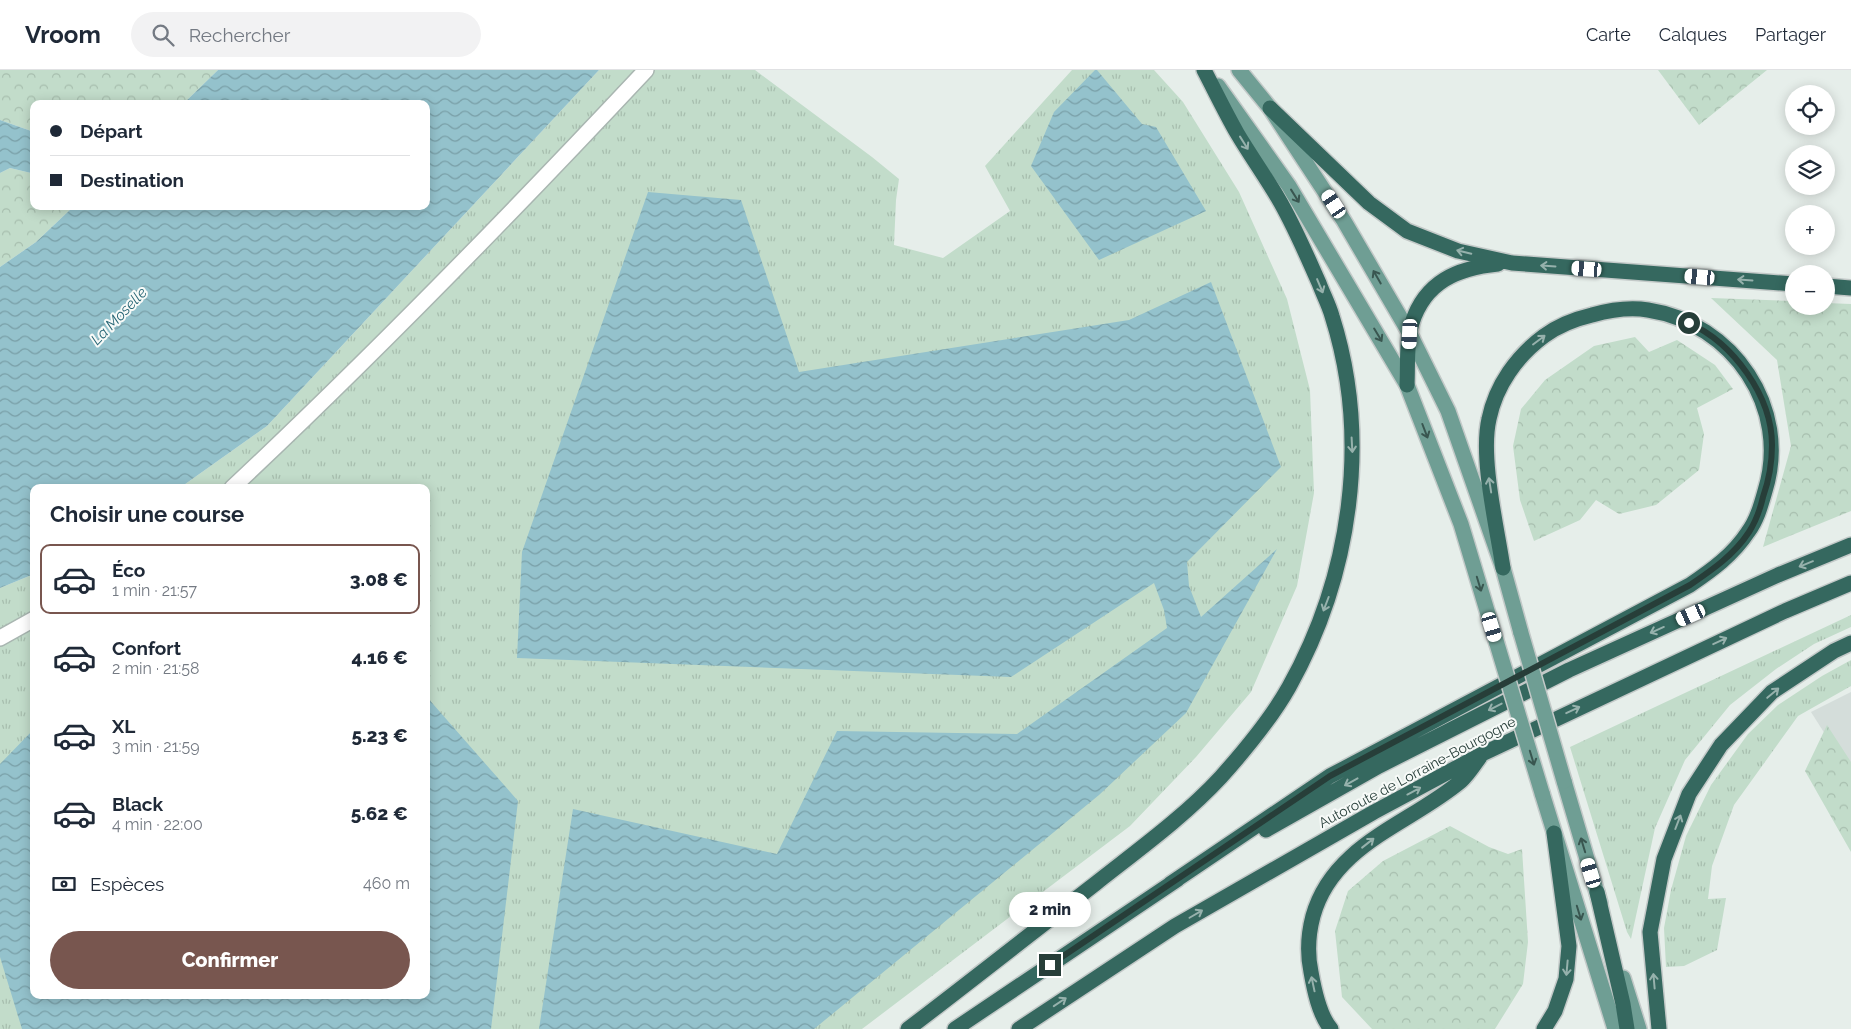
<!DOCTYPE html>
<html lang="fr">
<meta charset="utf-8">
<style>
body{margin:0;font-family:Raleway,sans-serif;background:#f2f2f3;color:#1f2937;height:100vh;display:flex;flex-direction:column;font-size:19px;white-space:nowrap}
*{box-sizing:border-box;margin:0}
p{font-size:16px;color:#747a83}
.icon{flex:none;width:28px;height:28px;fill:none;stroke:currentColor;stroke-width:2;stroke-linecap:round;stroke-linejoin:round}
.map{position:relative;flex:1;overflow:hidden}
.side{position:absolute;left:30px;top:414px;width:400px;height:515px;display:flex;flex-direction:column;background:#fff;border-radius:10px;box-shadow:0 2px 12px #0003}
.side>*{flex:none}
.top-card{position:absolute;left:30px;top:30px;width:400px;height:110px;border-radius:10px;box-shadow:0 2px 12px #0003;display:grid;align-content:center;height:110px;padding:0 20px;background:#fff}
.tools{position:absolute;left:1785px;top:15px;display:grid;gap:10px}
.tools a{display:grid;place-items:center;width:50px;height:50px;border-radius:50%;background:#fff;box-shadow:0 2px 12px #0003;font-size:25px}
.end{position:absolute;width:22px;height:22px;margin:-11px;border:6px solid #273e39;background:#fff;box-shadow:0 0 0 2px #fff}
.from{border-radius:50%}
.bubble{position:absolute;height:35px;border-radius:18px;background:#fff;box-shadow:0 2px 12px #0003;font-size:16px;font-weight:800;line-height:35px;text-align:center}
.car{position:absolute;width:15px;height:30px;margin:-15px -8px;border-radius:6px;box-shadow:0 0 4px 1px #0007;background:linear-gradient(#fff 24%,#345 0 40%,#fff 0 76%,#345 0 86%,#fff 0)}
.top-card b{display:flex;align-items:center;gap:18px;height:48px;font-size:19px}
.top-card b+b{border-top:1px solid #e0e1e3}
.top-card i{width:12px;height:12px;background:#1f2937}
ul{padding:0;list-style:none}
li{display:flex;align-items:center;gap:15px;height:70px;margin:0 10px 8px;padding:0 10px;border:2px solid transparent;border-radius:10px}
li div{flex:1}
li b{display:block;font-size:19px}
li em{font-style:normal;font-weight:800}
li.on{border-color:#78564f}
li>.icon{width:45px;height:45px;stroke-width:1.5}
h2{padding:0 20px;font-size:22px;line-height:60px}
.pay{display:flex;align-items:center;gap:12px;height:55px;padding:0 20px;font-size:19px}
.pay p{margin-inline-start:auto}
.action{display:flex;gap:10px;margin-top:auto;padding:10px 20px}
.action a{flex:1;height:58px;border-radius:30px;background:#78564f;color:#fff;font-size:20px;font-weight:800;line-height:58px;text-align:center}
header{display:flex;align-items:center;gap:30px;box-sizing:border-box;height:70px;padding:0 25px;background:#fff;border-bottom:1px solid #e0e1e3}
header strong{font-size:24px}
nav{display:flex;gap:28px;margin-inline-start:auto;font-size:18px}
.search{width:350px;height:45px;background:#f2f2f3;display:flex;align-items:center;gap:12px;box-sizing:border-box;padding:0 18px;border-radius:28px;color:#747a83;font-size:19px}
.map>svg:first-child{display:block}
</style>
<header>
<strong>Vroom</strong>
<div class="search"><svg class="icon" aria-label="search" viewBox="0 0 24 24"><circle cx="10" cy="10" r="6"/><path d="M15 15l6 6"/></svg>Rechercher</div>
<nav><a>Carte</a><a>Calques</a><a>Partager</a></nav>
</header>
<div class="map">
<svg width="1851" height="959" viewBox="0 0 1851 959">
<defs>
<pattern id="grass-tufts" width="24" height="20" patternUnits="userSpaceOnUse" patternTransform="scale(1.25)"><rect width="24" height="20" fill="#c2dcca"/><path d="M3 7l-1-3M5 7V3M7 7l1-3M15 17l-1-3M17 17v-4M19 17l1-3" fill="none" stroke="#a7beae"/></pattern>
<pattern id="forest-crowns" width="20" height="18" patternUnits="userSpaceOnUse" patternTransform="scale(1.25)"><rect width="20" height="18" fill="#c2dcca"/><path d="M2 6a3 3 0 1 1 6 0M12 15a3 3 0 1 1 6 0" fill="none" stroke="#a7beae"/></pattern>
<pattern id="water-waves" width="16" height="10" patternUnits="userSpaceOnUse" patternTransform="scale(1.25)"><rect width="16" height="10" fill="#94c2cc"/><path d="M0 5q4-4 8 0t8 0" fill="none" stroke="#799fa7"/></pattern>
</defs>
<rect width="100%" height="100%" fill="#e6eeea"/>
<path fill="#d4ddda" d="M1851,622V705L1811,642Z"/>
<path fill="url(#grass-tufts)" d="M599,0H755L872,87L899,109L896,130L894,175L943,188L1010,141L985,96L1072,0H1154L1183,32L1239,122L1287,229L1310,320L1314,423L1297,516L1251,622L1196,687L1130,756L862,959H0V518L34,504V925H426V418L181,417L267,356Z
M1851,545V557L1814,574L1776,599L1730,635L1685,690L1655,758L1631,869L1627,862L1570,677Z
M1851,590V616L1798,646L1734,735L1712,796L1708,829L1726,828L1717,880L1684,896L1666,897L1664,858L1671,820L1686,766L1711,715L1748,664L1778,635L1822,606Z"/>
<path fill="url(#forest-crowns)" d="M0,0H218L183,34H34V62L0,50Z
M1658,0H1767L1699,55Z
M10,98L31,103L34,102V136H74L36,172L0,197V103Z
M1711,228L1794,231V236H1826V233L1851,234V441L1763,477L1791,376L1777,290Z
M1635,267L1649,282L1677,270L1715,295L1733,319L1697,338L1704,364L1699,400L1656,435L1619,444L1596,430L1580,450L1534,471L1520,430L1513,376L1521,339L1545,310L1594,276Z
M1827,655L1851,692V782L1805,701Z
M1450,756L1489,777L1508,784L1522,779L1528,872L1523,914L1495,959H1372L1342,927L1335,861L1348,821L1383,791Z"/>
<path fill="url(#water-waves)" d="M218,0H599L267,356L181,417L34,418V504L0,518V197L36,172L74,136H426V34H183Z
M1095,0H1097L1142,54L1156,57L1206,141L1099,190L1031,96L1054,42Z
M0,50L34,62V102L31,103L10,98L0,103Z
M648,122L741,130L799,302L1129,250L1211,212L1281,397L1187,492L1189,516L1201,547L1277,479L1186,643L1099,725L814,959H539L573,739L777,784L837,661L1017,664L1167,558L1164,540L1154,513L1011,607L517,588L522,482Z
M426,626L518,731L491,959H22L0,887V694L34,659V925H426Z"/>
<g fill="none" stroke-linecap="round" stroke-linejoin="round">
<defs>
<path id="minor" d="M232,418C375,284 512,143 646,0
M0,568L34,549"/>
<path id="major" d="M1239,0L1270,38L1344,151L1410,264L1448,341L1503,498L1521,563
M1218,16L1289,116L1407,315L1461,454L1497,574
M1564,711L1600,833
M1542,723L1615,959
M1623,908L1639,959"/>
<path id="highway" d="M1270,38L1369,133L1407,161L1458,181L1512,193L1794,214
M1826,216L1851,218
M1407,315C1408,296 1406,272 1412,253C1425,212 1457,198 1498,194
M1266,760L1379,696L1569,600L1778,505L1851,475
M1170,814L1330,706L1690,515C1712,500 1733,485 1748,462C1757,450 1761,435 1765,421C1791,338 1733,253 1648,240C1630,237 1610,240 1592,245C1575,249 1559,255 1544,266C1517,286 1496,315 1489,349C1480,388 1497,457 1503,498
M1597,822L1623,934L1627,959
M908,959C971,911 1033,862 1095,814C1138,780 1184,747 1221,707C1246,679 1271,649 1289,617C1351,506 1371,369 1332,246C1329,235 1323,224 1319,213C1306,184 1294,155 1278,128C1265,106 1250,85 1237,63C1225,42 1215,21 1204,0
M955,959L1178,809
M1019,959L1175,856L1374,742L1482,684L1785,541L1851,513
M1331,959C1319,945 1314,919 1311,902C1307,883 1308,865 1313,846C1333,774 1410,754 1461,711C1468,705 1474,695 1480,687
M1544,959L1555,941L1566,909L1569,876L1554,763
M1659,959L1650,862L1664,789L1689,724L1721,675L1772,622L1834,581L1851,573"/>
</defs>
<use href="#minor" stroke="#a9b6b1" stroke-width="18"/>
<use href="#major" stroke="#c3c9c8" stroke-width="18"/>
<use href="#highway" stroke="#c3c9c8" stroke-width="18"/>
<use href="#minor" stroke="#fff" stroke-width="15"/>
<use href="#major" stroke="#6f9e94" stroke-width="15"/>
<use href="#highway" stroke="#35685f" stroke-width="15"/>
<defs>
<path id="major-bridge" d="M1521,563L1564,711
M1497,574L1542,723"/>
</defs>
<use href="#major-bridge" stroke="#c3c9c8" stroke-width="18" stroke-linecap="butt"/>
<use href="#major-bridge" stroke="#6f9e94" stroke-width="15"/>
</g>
<defs><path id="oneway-shaft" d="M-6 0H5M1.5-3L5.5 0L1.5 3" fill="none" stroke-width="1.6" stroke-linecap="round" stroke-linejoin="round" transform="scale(1.25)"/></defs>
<g stroke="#96b1ac">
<use href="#oneway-shaft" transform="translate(1244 73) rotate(58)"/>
<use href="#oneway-shaft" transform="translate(1464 182) rotate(-166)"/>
<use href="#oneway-shaft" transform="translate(1548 196) rotate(-176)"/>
<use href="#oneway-shaft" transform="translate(1745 210) rotate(-176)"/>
<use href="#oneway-shaft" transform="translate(1320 216) rotate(67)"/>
<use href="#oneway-shaft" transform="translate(1539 270) rotate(-37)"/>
<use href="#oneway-shaft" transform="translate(1352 375) rotate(87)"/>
<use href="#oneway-shaft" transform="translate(1490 415) rotate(-99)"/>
<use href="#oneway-shaft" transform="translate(1806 494) rotate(158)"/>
<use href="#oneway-shaft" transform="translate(1326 534) rotate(111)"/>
<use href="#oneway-shaft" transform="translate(1657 560) rotate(156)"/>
<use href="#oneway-shaft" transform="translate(1720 571) rotate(-25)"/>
<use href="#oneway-shaft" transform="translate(1773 623) rotate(-40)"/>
<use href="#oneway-shaft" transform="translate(1495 637) rotate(153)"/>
<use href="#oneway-shaft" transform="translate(1573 640) rotate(-25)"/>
<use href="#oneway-shaft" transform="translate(1351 712) rotate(151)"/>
<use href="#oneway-shaft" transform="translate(1414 721) rotate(-28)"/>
<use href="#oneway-shaft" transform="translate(1678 752) rotate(-69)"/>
<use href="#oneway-shaft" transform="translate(1368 773) rotate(-38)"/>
<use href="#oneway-shaft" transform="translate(1196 844) rotate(-30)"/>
<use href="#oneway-shaft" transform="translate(1567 898) rotate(95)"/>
<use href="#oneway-shaft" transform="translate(1654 911) rotate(-95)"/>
<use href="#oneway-shaft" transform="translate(1313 914) rotate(-102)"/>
<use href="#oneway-shaft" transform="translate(1060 932) rotate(-34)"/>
</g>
<g stroke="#395650">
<use href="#oneway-shaft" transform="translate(1295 126) rotate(58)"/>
<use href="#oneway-shaft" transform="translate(1377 207) rotate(-120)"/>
<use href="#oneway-shaft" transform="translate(1378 265) rotate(59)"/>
<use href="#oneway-shaft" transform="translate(1425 361) rotate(69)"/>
<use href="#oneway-shaft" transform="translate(1479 514) rotate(73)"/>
<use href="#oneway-shaft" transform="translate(1532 688) rotate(73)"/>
<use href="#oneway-shaft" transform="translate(1583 775) rotate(-107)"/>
<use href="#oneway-shaft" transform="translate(1579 843) rotate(73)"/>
</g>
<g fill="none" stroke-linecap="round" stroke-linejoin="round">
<path stroke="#273e39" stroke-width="6" d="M1050,895L1330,706L1690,515C1712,500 1734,485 1749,462C1756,451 1760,440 1763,427C1769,410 1772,393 1772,375C1772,326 1733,273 1689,253"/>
</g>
<g text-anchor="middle" stroke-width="4" stroke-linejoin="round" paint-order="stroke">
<g font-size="14" fill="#273e39" stroke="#f7faf8">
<text transform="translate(1417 702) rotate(-28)" y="5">Autoroute de Lorraine-Bourgogne</text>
</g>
<g font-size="15" font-style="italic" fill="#266575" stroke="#f7faf8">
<text transform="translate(119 246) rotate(-46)" y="5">La Moselle</text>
</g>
</g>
</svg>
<div class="tools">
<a><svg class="icon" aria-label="locate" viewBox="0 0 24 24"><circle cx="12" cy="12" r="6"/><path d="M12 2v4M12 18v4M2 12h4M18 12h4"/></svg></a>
<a><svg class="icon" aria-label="layers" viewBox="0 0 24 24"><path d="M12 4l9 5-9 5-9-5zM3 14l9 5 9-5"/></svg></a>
<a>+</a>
<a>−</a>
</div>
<i class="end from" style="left:1689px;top:253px"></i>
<i class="end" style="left:1050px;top:895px"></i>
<div class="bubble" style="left:1009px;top:822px;width:82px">2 min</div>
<i class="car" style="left:1334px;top:134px;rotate:327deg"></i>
<i class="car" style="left:1587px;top:199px;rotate:274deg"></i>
<i class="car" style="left:1700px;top:207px;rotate:275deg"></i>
<i class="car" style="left:1410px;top:264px;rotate:183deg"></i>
<i class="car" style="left:1691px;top:545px;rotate:246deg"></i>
<i class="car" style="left:1492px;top:557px;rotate:163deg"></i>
<i class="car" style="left:1591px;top:803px;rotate:343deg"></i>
<div class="top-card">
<b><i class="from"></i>Départ</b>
<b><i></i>Destination</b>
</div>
<section class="side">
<h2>Choisir une course</h2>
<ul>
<li class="on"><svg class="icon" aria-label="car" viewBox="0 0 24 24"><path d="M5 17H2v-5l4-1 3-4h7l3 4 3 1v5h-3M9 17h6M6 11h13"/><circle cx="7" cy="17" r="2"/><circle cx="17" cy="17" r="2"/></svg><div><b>Éco</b><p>1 min · 21:57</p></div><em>3.08 €</em></li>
<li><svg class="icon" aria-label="car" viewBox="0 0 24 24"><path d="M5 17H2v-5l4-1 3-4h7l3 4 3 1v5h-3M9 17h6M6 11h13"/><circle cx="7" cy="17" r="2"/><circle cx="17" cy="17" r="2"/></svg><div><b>Confort</b><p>2 min · 21:58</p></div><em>4.16 €</em></li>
<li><svg class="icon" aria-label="car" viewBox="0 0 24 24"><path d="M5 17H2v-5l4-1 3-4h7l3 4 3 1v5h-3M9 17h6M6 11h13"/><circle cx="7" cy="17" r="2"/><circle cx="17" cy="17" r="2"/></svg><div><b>XL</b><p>3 min · 21:59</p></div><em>5.23 €</em></li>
<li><svg class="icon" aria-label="car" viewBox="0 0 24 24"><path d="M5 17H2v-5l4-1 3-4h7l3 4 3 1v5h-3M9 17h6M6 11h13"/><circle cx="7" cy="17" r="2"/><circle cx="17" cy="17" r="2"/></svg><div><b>Black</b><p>4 min · 22:00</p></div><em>5.62 €</em></li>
</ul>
<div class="pay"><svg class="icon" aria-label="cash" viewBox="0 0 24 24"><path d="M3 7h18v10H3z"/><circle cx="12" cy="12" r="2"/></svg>Espèces<p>460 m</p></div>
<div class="action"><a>Confirmer</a></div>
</section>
</div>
